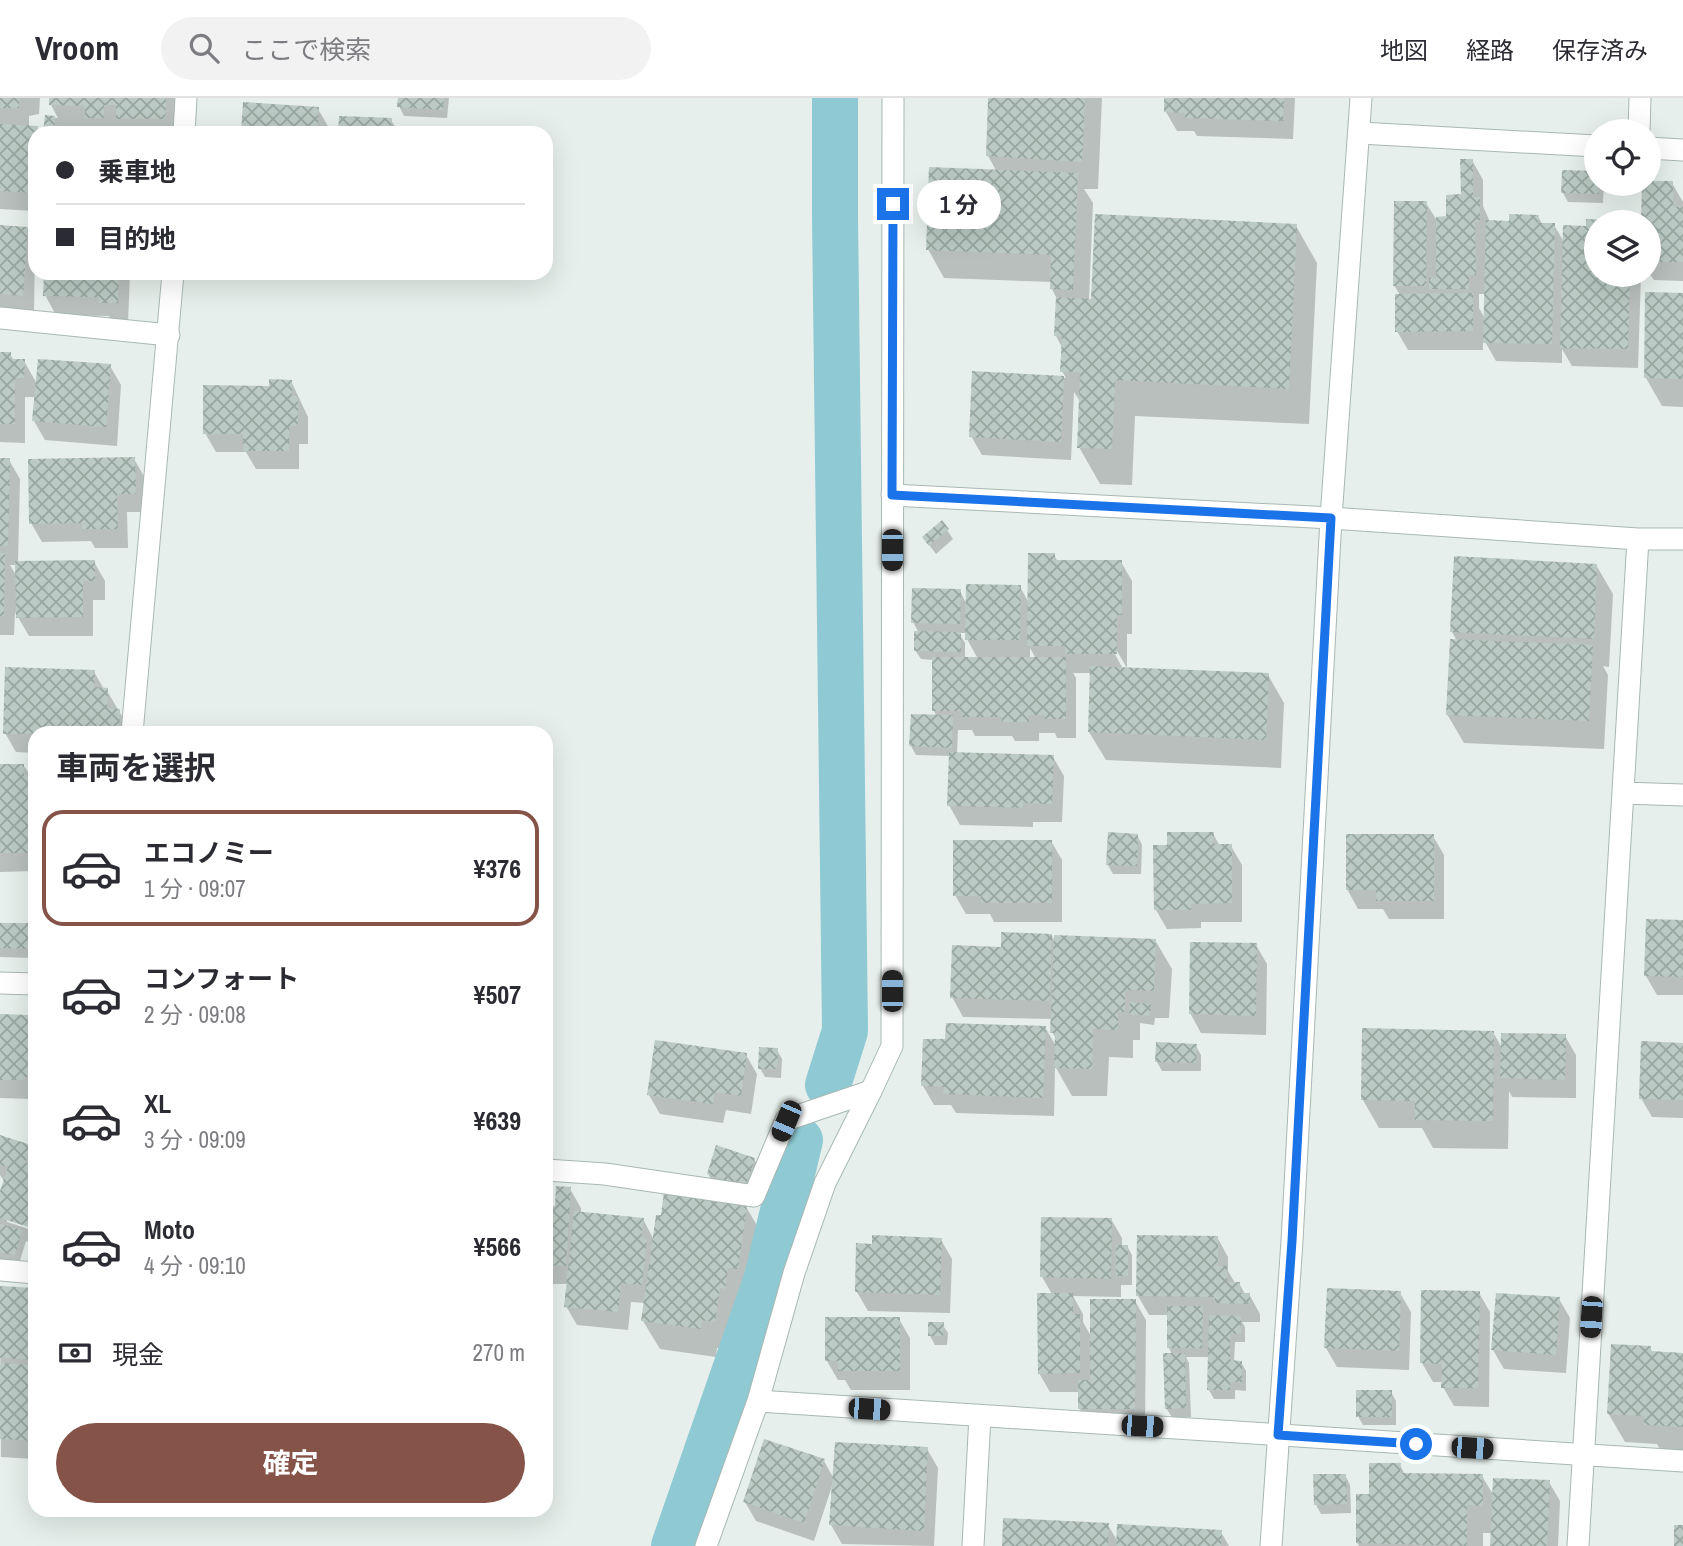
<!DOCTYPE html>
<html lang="ja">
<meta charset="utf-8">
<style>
body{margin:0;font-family:"Archivo Narrow","Noto Sans JP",sans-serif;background:#f2f2f3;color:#2b2b33;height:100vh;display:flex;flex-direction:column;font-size:26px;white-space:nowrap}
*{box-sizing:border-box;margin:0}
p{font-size:23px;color:#7c7c81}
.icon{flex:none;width:38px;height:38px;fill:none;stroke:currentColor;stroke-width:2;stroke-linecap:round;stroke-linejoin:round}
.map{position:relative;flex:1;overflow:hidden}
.sheet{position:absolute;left:28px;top:628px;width:525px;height:791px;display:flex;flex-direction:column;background:#fff;border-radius:21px;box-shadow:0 7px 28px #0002}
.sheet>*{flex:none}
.top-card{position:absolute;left:28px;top:28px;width:525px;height:154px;border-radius:21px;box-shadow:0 7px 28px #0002;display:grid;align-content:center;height:154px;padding:0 28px;background:#fff}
.buttons{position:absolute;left:1584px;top:21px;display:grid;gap:14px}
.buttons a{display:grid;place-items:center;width:77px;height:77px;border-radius:50%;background:#fff;box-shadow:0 7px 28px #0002;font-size:35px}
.end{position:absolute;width:32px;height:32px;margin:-16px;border:9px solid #1a73e8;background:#fff;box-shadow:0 0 0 4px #fff}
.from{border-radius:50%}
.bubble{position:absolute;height:49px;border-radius:24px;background:#fff;box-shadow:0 7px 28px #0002;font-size:23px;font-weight:700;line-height:49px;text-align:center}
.car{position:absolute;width:21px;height:42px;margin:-21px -10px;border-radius:9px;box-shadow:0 0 5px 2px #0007;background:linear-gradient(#222 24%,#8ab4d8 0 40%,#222 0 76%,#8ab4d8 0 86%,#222 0)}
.top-card b{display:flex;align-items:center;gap:24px;height:66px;font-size:26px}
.top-card b+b{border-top:2px solid #e1e1e2}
.top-card i{width:18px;height:18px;background:#2b2b33}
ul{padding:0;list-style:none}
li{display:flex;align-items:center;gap:21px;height:116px;margin:0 14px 10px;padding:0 14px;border:4px solid transparent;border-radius:21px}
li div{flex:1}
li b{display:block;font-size:26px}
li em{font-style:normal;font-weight:700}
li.current{border-color:#855347}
li>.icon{width:63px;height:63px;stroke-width:1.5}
h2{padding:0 28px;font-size:32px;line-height:84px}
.pay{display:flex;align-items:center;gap:18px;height:77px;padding:0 28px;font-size:26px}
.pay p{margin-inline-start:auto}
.cta{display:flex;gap:14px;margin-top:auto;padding:14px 28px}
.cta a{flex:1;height:80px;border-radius:42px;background:#855347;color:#fff;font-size:28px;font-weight:700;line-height:80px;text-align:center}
header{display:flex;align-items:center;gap:42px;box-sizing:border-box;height:98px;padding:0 35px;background:#fff;border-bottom:2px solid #e1e1e2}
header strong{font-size:33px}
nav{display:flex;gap:38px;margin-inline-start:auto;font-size:24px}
.search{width:490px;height:63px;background:#f2f2f3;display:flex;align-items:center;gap:18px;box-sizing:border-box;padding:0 24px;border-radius:38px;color:#7c7c81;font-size:26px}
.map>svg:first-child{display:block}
</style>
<header>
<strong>Vroom</strong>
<div class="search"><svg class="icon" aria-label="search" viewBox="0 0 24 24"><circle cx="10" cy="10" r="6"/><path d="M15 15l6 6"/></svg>ここで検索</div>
<nav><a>地図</a><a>経路</a><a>保存済み</a></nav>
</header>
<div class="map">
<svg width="1683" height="1448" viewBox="0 0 1683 1448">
<defs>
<pattern id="building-cross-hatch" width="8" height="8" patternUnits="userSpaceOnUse" patternTransform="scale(1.75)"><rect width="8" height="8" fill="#bbcac4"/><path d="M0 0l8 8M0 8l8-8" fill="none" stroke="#98a6a0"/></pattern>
</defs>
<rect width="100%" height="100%" fill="#e6efeb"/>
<path fill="#0003" fill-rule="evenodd" d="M0,0H40L39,16L29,18V29L37,30L40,35H35V113L0,111Z
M51,0H182L181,35H45L46,19L58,20L51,7Z
M400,0H449L447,20L404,18L399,8Z
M990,0H1102L1098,91H1084L1093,105L1089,202L1296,128L1317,165L1309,326L1135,318L1132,387L1100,386L1079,349L1081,305L1074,294L1071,362L982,357L971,338L974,275L1066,280L1062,273L1063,251L1056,238L1057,201L1052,191V184L944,180L928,151L997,74L988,58Z
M1166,0H1295L1293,41L1197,38L1194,33H1177L1166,14Z
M318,11L329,30V35H242Z
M391,22L399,35H340Z
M1472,62L1483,82V108L1490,124H1511L1538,119L1543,127H1554L1564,144L1588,130V123L1614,124H1596V177H1641L1638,270L1572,268L1562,251V265L1496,263L1483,240V252H1408L1397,233L1400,197L1394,187L1426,105L1436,121L1447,120L1463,98ZM1479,196H1486L1485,221L1479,210Z
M1672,85L1683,104V183L1654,182L1648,174V124H1643L1644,86Z
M1596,86H1604L1603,105L1568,104L1563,95Z
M0,129L27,130L35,145L34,216L0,214Z
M45,175H130L128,224H112L109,218L56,217L45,197Z
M1683,197V309L1662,308L1646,280Z
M0,256H10L14,263H24L37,286L110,268L121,287L117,348L45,342L34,323L36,299H25V345L0,344Z
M291,283L308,319V346H299V371H256L246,354H216L205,335L271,289Z
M0,361L9,362L20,381L18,464H94L105,483V502H93V538H29L15,514L14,537H0ZM10,467H17V479Z
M134,361L145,380L146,414H127L128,450H95L91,443L42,444L31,425Z
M947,432L953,441L936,456L924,440Z
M1054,457L1058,464H1121L1132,483V536H1127V570L1114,548L1111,549L1123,571L1268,577L1284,605L1281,670L1106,662L1089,634L1092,575H1073L1076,580V640H1057L1055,635H1039V643H1015L1012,638H975L972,632H958L957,656L1053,659L1064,678L1062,724H1033V729L960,727L949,707L950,658L916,657L911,648L937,619L934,613V562L921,561L915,552L919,535L913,524L960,493L967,507L1020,489L1029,505ZM959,535H967V541L978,561H965V545ZM1030,550L1036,561H1030Z
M1596,467L1613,496L1609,569L1603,568L1608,577L1604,651L1464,645L1447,616L1457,543L1452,534Z
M94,574L104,591H106L130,632V635H35V655L16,654L5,635Z
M0,667H23L35,683V773L0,774Z
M1213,736L1220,748H1231L1242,767V824H1201V830L1167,831L1156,812L1169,748Z
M1137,737L1142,747L1141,776H1113L1108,767Z
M1433,738L1444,757V821H1389L1383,811H1358L1347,791Z
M1051,743L1062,762V824H994L990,816H966L955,797Z
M1683,824V897H1657L1646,878Z
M0,826L28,827L33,836L32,860L0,859Z
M1051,837L1056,845L1155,842L1172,871L1169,920H1155L1154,927L1140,925V942H1133V960L1109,959L1107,998H1072L1055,968L1054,1018L956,1015L951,1007H934L923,988L947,943L1045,929L1057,950V942L1052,934L1053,921L963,919L952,899L1002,851Z
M1256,847L1267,866L1266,937L1201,935L1190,915Z
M0,918H28L35,930L33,1001L0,1000Z
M1493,934L1502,950L1565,938L1576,957V1000L1512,999L1509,993L1508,1051L1433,1050L1422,1030H1379L1363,1002Z
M1683,946V1020L1652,1019L1641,1000Z
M1196,948L1201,957V973H1162L1157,964Z
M777,952L782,961L781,980L765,979L760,970Z
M746,957L757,976L751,1016L726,1012L723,1025L660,1016L649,997Z
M0,1040L29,1048L35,1058V1129L7,1120V1124L35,1133V1146L26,1143L19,1166L0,1161V1099L4,1083L0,1077Z
M754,1061L759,1070L751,1097L714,1085L708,1076Z
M570,1091L581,1110V1115L643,1121L654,1142L745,1107L762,1136L753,1199L743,1197L740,1219L735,1218L730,1252L717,1250L716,1259L660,1251L643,1223L646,1205L631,1204L628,1232L577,1227L566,1208L568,1186H553V1197H546V1100L552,1109L557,1110Z
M1111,1121L1122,1140V1148H1127L1132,1157V1187H1121V1199L1073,1198L1083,1216V1224L1092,1240L1135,1203L1146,1222L1145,1330L1090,1329L1079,1310V1294H1050L1039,1275L1052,1196L1042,1179Z
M1217,1139L1228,1159V1173L1235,1185H1239L1245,1196H1249L1260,1216V1224H1242L1245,1229V1244H1235L1234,1264H1241L1246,1273V1293L1235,1292V1301H1214L1209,1292V1259H1186L1189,1265L1191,1319H1172L1166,1310L1172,1256L1169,1250V1217H1149L1138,1198Z
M941,1142L952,1161L950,1215L868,1213L857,1194Z
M0,1190L35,1192V1361L1,1359V1366Z
M1400,1195L1411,1214L1409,1272L1337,1269L1326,1250Z
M1479,1195L1490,1214L1489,1309L1454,1308L1443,1289V1284H1433L1422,1265Z
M1559,1201L1570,1220L1566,1275L1504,1271L1493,1252Z
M899,1221L910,1240V1292H851L845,1282H838L827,1263Z
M942,1226L948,1235L947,1247H935L930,1238Z
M1650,1250L1653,1255L1683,1256V1356L1662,1355L1657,1346L1625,1344L1608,1315Z
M1391,1294L1396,1303V1327H1363L1358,1318Z
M927,1351L938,1370L934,1448L842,1446L831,1427L832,1388L814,1443L756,1423L745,1404L824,1363L834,1381Z
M1400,1367L1405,1377L1482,1378L1494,1398L1549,1384L1560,1403L1558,1448H1492V1435H1483V1448H1359L1357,1445L1370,1398Z
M1345,1377L1350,1387L1351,1415L1321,1416L1316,1407Z
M1108,1427L1118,1444L1221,1434L1229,1448H1004Z"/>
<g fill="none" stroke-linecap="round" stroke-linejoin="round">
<path stroke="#8ec9d4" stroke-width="46" d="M828,987L845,933L835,118V0
M674,1448L767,1180L800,1042"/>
</g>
<path fill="url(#building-cross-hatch)" d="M0,0H19V10H0Z
M49,0H166L165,21H116V7H104V20H85V8L49,7Z
M398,0H444L443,12L397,9Z
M988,0H1085L1082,64L986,58Z
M1164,0H1284L1283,23L1185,20V15L1164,14Z
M243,4L319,9L317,35H241Z
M45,17L55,18L54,35H43Z
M339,18L392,20L391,35H338Z
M0,26L38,28L37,35H35L34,95L0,93Z
M1460,61H1473V99H1480V124H1475L1476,177H1469V191H1429V180H1436V119L1446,118V97L1461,96Z
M929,69L1078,75L1073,192L1050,191L1051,157L926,152Z
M1562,72L1596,73L1599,96L1561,95Z
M1648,83H1673V109H1683V164H1648V124H1641L1642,86H1648Z
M1394,103H1427L1426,188H1393Z
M1095,116L1297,126L1289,291L1115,282L1112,351L1077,350L1080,274H1060L1062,239L1054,238L1056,199L1091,201Z
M1509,116L1539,117L1538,125H1555L1552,246L1483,245L1486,122L1509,123Z
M1586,121L1615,122V124H1596V177H1630L1628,251L1560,250L1563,127L1586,128Z
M0,127L28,129L23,198L0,196Z
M44,175H119L118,205H99L98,199L43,198Z
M1645,194L1683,195V281L1644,280Z
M1473,195V233L1395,234V196Z
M0,254H11V261H25L24,280H15V326H0Z
M38,261L111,266L106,329L32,323Z
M972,273L1064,278L1061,344L969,339Z
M269,281L292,282V298H298V328H289V353H243V336H203V287L269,288Z
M135,359L136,396H117L118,431H82V425L29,426L28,361Z
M0,360H10L8,448H0Z
M942,422L949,431L929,448L922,439Z
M0,455H5L4,518H0Z
M1028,455H1055V462H1122V517H1117V556H1065V548H1027Z
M1454,458L1597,466L1594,541L1450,534Z
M95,462V483H83V519L16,520L15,463Z
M966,486L1021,487L1020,542H965Z
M912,490L961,491L960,526L911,525Z
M914,533L961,534V554L914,553Z
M1450,541L1593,547L1589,623L1446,617Z
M932,559H1066V621H1045V617H1029V624H1002V619H962V613H932Z
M1090,568L1269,575L1266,642L1088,634Z
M5,569L95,572L94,589L108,590L107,610L120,611L119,635L3,636Z
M911,616L953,617L952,650L909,648Z
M949,654L1054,657L1052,706L1023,705V710L947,708Z
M0,666H24V677H33L35,755H0Z
M1108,734L1138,736L1137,768L1106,767Z
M1167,734H1214V746H1232V805L1191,806V812H1154L1153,747H1167Z
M1346,736H1434V803H1376V792H1346Z
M953,742H1052V805H981V798H953Z
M1646,821L1683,822V879L1644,878Z
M0,825H29L28,851L0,850Z
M1001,834L1052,836L1050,903L950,900L952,847L1001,849Z
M1054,837L1156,841L1154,893L1125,892V914H1118V932L1093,931L1092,971L1054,970L1055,935H1050Z
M1190,844L1257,845L1256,918L1189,916Z
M1130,904L1151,906L1150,918L1129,916Z
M0,916L29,917L28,978L22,982H0Z
M946,925L1046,928L1043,1000L943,996L944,989L921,988L923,941H945Z
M1362,930L1494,933L1493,1023L1415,1022V1003L1361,1002Z
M1501,935L1566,936L1565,982L1500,980Z
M655,942L747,955L741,998L715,994L713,1006L647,997Z
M1641,943L1683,945V1002L1639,1001Z
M1156,944L1197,946L1196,965L1155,964Z
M759,949L778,950L777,971H758Z
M0,1037L31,1047L25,1065L35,1068V1131L0,1120V1093L8,1069L0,1067Z
M716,1047L755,1060L746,1089L707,1076Z
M556,1088L571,1089L566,1168L546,1167V1107L555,1108Z
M664,1094L747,1106L738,1171L728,1170L725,1191L720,1190L715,1224L702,1222L701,1231L641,1223L656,1117H661Z
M574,1113L644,1120L641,1140L647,1141L642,1187L621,1185L618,1214L564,1209Z
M1041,1119L1112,1120L1111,1181L1040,1179Z
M0,1126L22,1132L15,1158L0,1154Z
M872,1137L942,1140L940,1197L855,1194L856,1145L872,1146Z
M1137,1137L1218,1138V1168H1227V1184H1240V1195H1250V1206L1215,1205V1199L1136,1198Z
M1116,1147H1128V1178H1116Z
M0,1188L35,1190V1262L0,1260Z
M1327,1190L1401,1193L1399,1253L1324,1250Z
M1421,1192L1480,1193L1478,1290H1441L1442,1266L1420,1265Z
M1037,1195H1073V1216H1080V1275L1038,1276Z
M1496,1195L1560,1199L1556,1257L1491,1252Z
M1090,1201H1136L1135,1311H1078V1282H1090Z
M1167,1208H1203L1202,1250H1167Z
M1209,1217L1241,1218V1236H1230V1262L1242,1263V1284H1230V1292H1207Z
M825,1219H900V1273H838V1263H825Z
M928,1224H944L943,1238H928Z
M1611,1246L1651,1248V1253L1683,1255V1329L1644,1327V1318L1607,1316Z
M1163,1255H1185L1186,1310L1165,1311Z
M0,1265L35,1267V1343L0,1341Z
M1356,1292H1392V1319H1356Z
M764,1341L825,1361L804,1425L743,1404Z
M835,1344L928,1349L924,1433L829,1427Z
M1369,1365H1401L1400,1375L1483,1376V1408L1467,1407V1448L1356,1445V1396H1369Z
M1313,1376H1346L1347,1406L1314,1407Z
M1493,1380L1550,1382L1547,1448H1490Z
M1003,1420L1109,1425L1108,1448H1002Z
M1117,1426L1222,1432L1221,1448H1116Z
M1674,1427H1683V1448H1674Z"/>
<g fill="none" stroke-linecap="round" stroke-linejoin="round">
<defs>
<path id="minor" d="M1639,33L1640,0
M184,35L186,0
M1360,35L1596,48
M1648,50L1683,52
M0,220L169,237
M892,397L1331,420L1638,441H1683
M132,635L173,175
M1623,695L1683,697
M0,885L35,886
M546,1072L605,1076L754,1098L786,1022L871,993
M0,1172L35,1175
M758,1303L1683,1363
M706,1448L758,1303L794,1175L825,1085L871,993
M973,1448L980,1318
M1578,1448L1638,441"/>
<path id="tertiary" d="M871,993L892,948L893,0
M1271,1448L1292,1143L1331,420L1361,0"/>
</defs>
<use href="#minor" stroke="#a8b8b2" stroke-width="23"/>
<use href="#tertiary" stroke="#a8b8b2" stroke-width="23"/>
<use href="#minor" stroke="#fff" stroke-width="21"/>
<use href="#tertiary" stroke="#fff" stroke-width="21"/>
</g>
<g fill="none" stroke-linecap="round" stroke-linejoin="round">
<path stroke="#1a73e8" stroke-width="9" d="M893,106L892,397L1331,420L1292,1143L1278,1337L1416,1346"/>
</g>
</svg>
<div class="buttons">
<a><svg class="icon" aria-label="locate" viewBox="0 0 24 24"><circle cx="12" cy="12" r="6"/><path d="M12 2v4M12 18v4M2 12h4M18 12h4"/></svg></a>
<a><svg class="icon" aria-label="layers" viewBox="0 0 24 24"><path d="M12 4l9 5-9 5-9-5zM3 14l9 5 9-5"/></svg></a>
</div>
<i class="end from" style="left:1416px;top:1346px"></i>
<i class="end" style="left:893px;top:106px"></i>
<div class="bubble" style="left:917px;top:82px;width:84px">1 分</div>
<i class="car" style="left:892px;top:452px;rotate:180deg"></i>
<i class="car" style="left:892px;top:893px;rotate:0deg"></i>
<i class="car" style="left:786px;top:1023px;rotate:203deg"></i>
<i class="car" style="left:1591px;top:1219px;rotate:184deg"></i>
<i class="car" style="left:869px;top:1311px;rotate:94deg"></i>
<i class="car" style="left:1142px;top:1328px;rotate:93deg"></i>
<i class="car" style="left:1472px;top:1350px;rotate:94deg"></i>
<div class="top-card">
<b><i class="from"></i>乗車地</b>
<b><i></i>目的地</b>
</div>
<section class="sheet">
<h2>車両を選択</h2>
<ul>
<li class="current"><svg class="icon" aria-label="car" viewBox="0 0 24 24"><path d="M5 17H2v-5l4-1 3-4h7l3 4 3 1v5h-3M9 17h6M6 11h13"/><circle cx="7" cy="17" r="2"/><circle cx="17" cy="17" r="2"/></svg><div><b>エコノミー</b><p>1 分 · 09:07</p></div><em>¥376</em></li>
<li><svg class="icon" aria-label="car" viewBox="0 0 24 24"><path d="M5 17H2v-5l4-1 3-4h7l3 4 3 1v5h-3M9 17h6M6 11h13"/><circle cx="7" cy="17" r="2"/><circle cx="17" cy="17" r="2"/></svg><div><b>コンフォート</b><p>2 分 · 09:08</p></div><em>¥507</em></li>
<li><svg class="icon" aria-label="car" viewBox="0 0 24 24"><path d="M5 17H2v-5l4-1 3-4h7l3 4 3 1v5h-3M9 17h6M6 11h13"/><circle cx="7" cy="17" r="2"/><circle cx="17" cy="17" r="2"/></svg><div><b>XL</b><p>3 分 · 09:09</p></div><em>¥639</em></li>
<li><svg class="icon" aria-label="car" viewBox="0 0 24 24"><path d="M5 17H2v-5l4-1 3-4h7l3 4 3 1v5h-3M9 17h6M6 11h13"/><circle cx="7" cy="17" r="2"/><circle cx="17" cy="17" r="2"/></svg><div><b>Moto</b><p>4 分 · 09:10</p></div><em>¥566</em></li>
</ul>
<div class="pay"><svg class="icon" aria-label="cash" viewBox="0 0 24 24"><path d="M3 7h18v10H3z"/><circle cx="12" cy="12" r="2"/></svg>現金<p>270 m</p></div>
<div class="cta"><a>確定</a></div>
</section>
</div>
